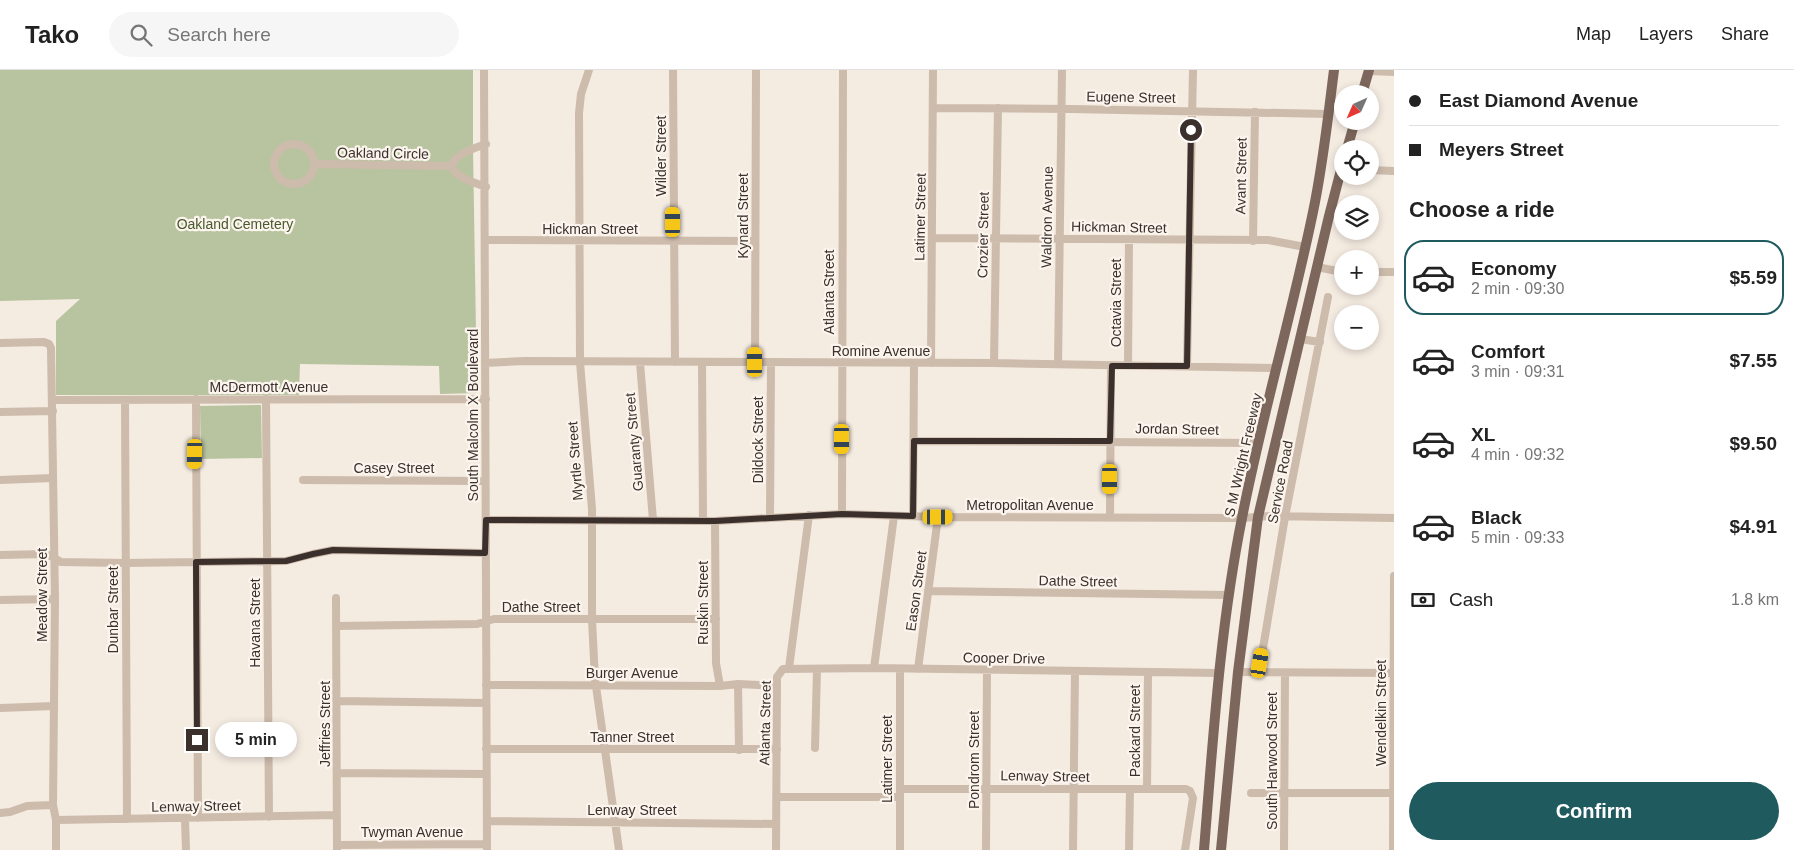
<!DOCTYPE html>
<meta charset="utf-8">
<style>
body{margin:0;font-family:Arial,sans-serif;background:#f6f6f6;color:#222;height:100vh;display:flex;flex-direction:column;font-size:19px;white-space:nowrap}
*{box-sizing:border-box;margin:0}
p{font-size:16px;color:#767676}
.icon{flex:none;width:28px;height:28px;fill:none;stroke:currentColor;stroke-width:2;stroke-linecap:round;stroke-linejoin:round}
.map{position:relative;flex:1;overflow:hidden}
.side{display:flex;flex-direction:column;background:#fff;width:400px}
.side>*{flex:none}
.guide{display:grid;align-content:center;height:110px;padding:0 15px;background:#fff}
.needle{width:32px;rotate:225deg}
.controls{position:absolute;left:1334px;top:15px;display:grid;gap:10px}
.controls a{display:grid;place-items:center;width:45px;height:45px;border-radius:50%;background:#fff;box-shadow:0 2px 8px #0003;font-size:25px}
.end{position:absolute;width:22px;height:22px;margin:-11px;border:6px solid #3b302b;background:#fff;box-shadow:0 0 0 2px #fff}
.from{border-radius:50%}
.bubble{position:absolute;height:35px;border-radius:18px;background:#fff;box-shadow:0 2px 8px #0003;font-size:16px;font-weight:600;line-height:35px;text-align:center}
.car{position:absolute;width:15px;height:30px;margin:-15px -8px;border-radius:6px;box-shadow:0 0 4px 1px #0007;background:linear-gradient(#f5c518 24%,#345 0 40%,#f5c518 0 76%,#345 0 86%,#f5c518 0)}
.guide b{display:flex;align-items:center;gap:18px;height:48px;font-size:19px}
.guide b+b{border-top:1px solid #e0e0e0}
.guide i{width:12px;height:12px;background:#222}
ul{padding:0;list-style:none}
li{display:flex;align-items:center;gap:15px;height:75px;margin:0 10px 8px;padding:0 5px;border:2px solid transparent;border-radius:20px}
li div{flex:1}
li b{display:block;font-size:19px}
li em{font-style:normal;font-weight:600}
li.active{border-color:#1f5a5e}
li>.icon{width:45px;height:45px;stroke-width:1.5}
h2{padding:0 15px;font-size:22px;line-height:60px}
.pay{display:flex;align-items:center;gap:12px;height:55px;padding:0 15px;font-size:19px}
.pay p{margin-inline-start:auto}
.primary-button{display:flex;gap:10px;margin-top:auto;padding:10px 15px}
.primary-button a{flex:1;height:58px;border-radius:30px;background:#1f5a5e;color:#fff;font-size:20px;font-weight:600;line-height:58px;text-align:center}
header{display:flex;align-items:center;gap:30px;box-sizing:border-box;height:70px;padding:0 25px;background:#fff;border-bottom:1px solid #e0e0e0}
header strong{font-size:24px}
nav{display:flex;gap:28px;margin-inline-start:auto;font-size:18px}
.search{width:350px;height:45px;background:#f6f6f6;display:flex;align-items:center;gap:12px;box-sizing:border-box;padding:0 18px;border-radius:28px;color:#767676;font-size:19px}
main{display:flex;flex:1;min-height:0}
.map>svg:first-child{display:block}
</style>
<header>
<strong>Tako</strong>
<div class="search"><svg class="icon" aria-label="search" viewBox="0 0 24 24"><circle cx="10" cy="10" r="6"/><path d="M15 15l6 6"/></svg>Search here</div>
<nav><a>Map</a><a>Layers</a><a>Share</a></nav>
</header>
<main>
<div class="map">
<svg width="1394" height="780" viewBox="0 0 1394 780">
<rect width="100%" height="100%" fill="#f4ebe1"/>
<path fill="#b8c4a0" d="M0,0H473V79L477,323L440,324L439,296L300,294L299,325H56V251L80,229L0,231Z
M261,335L262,388L201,389L200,336Z"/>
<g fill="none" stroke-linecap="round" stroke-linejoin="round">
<path stroke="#cdbbac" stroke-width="8" d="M484,0L487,780
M589,0L581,24L579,43L580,292L592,439V550L595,609L619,780
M673,0L675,292
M1369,1L1394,2
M934,38L1071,39L1329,44
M274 94a20 20 0 1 1 40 0a20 20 0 1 1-40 0Z
M486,74C474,78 456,84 451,96C458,109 473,112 486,117
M315,94L451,96
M1370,100L1394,101
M932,168L1268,170L1305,177
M486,170L755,171
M1253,171L1255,42
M1317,197L1342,202
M1370,202H1394
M1300,269L1320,272
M0,273L44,272L49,274L51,278L55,529L53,735L56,750V780
M702,292L703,450
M755,292L756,0
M485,293L525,291L994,293L1277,298
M640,293L653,450
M931,293L933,0
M994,293L998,38
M1058,294L1062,0
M1128,295L1129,170
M1187,296L1193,0
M196,329L198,748
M266,329L269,747
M53,330L486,329
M125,330L127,749
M0,342L53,341
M914,371L1259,373
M0,410L53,408
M303,410L485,411
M842,444L843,0
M913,446L914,294
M1110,447L1111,296
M770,448L771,292
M486,450L715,451L842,444L938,447L1242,448L1270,446L1394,448
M715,451L716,593L720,616
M0,485L47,484L61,492L125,493L286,491L313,484L333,480L485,483
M928,521L1228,525
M336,528L337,780
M0,530L55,529
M336,556L477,554L494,549H716
M789,598L809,445
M874,598L894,446
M900,599V780
M918,599L938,447
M1238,602L1394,603
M1259,602L1285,447L1328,227
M738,614L739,680
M486,615L720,616L738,614L777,616
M337,631L486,633
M0,638L54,636
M815,678L817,599
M486,679H777
M337,703L486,704
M900,719H1186L1190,721L1193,728L1185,780
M1147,719L1148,603
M1251,723H1394
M777,727H900
M0,743L10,742L27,736L53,735
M185,749L186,780
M56,750L337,745
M487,751L776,754
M337,775L487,774
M776,780L777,607L783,599L874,598L1219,603
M986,780L987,600
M1073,780L1075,601
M1129,780L1130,719
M1284,780L1285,603
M1393,780L1394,506"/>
<path stroke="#7d675c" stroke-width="10" d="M1362,24L1369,0
M1347,79L1355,51
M1204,780C1213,669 1220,557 1242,448C1262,345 1292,244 1313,142C1323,95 1328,47 1334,0
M1221,780L1238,602L1258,447L1329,146L1342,96"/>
</g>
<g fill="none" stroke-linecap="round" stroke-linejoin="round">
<path stroke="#3b302b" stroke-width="6" d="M197,670L196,492L286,491L313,484L333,480L485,483L486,450L715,451L842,444L913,446L914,371H1110L1112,296H1187L1191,60"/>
</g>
<g text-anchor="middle" stroke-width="4.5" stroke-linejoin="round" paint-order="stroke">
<g font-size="14" fill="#3b302b" stroke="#fbf5ee">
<text transform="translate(1131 27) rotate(1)" y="5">Eugene Street</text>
<text transform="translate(383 83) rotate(1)" y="5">Oakland Circle</text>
<text transform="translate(661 86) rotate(-90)" y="5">Wilder Street</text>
<text transform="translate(1241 106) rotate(-89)" y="5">Avant Street</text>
<text transform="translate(743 146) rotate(-90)" y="5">Kynard Street</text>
<text transform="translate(920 147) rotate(-89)" y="5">Latimer Street</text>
<text transform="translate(1047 147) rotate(-89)" y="5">Waldron Avenue</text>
<text transform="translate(1119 157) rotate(1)" y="5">Hickman Street</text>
<text x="590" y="164">Hickman Street</text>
<text transform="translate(983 165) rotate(-89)" y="5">Crozier Street</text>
<text transform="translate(829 222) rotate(-90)" y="5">Atlanta Street</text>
<text transform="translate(1116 233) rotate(-90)" y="5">Octavia Street</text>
<text x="881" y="286">Romine Avenue</text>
<text x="269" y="322">McDermott Avenue</text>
<text transform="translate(473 345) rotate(-90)" y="5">South Malcolm X Boulevard</text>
<text transform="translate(1177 359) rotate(1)" y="5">Jordan Street</text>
<text transform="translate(758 370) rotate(-90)" y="5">Dildock Street</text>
<text transform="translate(634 372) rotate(-95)" y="5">Guaranty Street</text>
<text transform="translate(1243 385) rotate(-77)" y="5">S M Wright Freeway</text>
<text transform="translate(575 391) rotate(-94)" y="5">Myrtle Street</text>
<text x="394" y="403">Casey Street</text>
<text transform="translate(1280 412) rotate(-79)" y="5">Service Road</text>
<text x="1030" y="440">Metropolitan Avenue</text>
<text transform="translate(1078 511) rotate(1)" y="5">Dathe Street</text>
<text transform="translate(916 521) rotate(-82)" y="5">Eason Street</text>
<text transform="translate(42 525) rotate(-90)" y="5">Meadow Street</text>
<text transform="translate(703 533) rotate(-90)" y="5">Ruskin Street</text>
<text x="541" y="542">Dathe Street</text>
<text transform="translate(113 540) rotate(-90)" y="5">Dunbar Street</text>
<text transform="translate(255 553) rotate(-90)" y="5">Havana Street</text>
<text transform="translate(1004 588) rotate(1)" y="5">Cooper Drive</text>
<text x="632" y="608">Burger Avenue</text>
<text transform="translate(1381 643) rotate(-90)" y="5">Wendelkin Street</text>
<text transform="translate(765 653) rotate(-89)" y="5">Atlanta Street</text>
<text transform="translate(325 654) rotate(-90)" y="5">Jeffries Street</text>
<text transform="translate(1135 661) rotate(-90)" y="5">Packard Street</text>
<text x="632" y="672">Tanner Street</text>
<text transform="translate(887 689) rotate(-90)" y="5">Latimer Street</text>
<text transform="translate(974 690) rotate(-90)" y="5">Pondrom Street</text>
<text transform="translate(1272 691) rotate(-90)" y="5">South Harwood Street</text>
<text transform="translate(1045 706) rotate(1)" y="5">Lenway Street</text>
<text transform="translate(196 736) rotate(-1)" y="5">Lenway Street</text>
<text x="632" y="745">Lenway Street</text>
<text x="412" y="767">Twyman Avenue</text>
</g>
<g font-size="14" fill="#4a5a2e" stroke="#fbf5ee">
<text x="235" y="159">Oakland Cemetery</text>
</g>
</g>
</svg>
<div class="controls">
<a><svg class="needle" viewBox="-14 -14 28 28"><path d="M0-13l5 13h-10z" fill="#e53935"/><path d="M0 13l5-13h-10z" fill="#767676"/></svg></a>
<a><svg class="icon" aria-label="locate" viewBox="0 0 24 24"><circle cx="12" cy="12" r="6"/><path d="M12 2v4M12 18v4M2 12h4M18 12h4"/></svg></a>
<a><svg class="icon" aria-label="layers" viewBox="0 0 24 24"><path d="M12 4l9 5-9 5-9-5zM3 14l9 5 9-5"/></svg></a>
<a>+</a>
<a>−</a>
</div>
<i class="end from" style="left:1191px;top:60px"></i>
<i class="end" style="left:197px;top:670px"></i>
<div class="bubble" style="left:215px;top:652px;width:82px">5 min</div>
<i class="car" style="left:673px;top:152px;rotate:0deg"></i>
<i class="car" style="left:755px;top:292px;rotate:0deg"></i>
<i class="car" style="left:842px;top:369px;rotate:180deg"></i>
<i class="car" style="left:195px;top:384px;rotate:181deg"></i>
<i class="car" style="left:1110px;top:409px;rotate:180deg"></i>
<i class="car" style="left:938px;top:447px;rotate:90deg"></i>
<i class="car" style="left:1260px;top:593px;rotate:10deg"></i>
</div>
<section class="side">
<div class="guide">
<b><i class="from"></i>East Diamond Avenue</b>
<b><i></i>Meyers Street</b>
</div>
<h2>Choose a ride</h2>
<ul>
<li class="active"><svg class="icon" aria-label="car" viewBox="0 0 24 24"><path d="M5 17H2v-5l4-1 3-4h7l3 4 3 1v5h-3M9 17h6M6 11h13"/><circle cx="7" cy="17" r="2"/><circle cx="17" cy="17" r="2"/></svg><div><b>Economy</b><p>2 min · 09:30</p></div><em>$5.59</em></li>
<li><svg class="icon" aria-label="car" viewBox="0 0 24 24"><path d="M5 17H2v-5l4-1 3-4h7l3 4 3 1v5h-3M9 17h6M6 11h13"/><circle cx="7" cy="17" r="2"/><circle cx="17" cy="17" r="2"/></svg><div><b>Comfort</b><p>3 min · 09:31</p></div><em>$7.55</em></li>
<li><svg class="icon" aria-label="car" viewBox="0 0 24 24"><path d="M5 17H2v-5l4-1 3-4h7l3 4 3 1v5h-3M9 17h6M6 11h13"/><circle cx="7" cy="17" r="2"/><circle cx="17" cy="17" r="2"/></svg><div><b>XL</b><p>4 min · 09:32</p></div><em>$9.50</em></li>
<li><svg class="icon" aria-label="car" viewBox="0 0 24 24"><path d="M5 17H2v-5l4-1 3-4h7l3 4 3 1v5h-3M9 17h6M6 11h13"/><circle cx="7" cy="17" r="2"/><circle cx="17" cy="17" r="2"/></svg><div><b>Black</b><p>5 min · 09:33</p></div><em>$4.91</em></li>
</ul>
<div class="pay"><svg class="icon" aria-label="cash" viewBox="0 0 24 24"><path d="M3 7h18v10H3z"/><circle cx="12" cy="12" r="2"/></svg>Cash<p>1.8 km</p></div>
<div class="primary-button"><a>Confirm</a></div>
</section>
</main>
